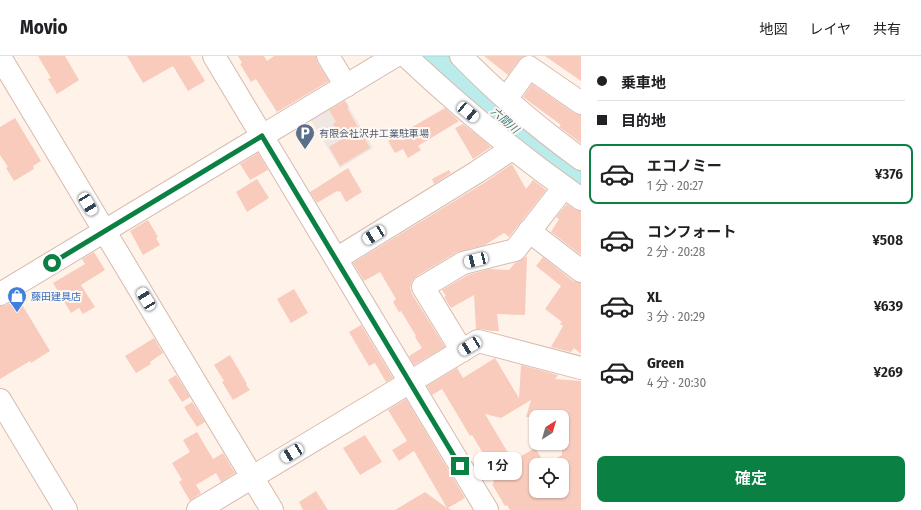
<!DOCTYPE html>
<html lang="ja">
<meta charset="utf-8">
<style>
body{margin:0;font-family:"Fira Sans Condensed","Noto Sans JP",sans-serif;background:#f2f2f2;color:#202124;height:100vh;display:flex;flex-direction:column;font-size:15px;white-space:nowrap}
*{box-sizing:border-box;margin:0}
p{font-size:13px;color:#757577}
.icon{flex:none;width:22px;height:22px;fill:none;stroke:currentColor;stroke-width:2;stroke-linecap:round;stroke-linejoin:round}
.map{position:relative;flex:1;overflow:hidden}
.panel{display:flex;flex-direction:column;background:#fff;width:340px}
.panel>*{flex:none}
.top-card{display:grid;align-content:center;height:88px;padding:0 16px;background:#fff}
.needle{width:26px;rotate:37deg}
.tools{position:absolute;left:529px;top:354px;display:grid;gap:8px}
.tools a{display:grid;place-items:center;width:40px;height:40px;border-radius:8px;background:#fff;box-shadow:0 1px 3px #0004;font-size:20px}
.end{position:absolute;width:18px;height:18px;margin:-9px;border:5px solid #0b8043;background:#fff;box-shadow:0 0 0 2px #fff}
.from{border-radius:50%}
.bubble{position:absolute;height:28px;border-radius:8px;background:#fff;box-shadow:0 1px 3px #0004;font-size:13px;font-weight:600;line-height:28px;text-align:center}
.car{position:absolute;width:12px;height:24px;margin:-12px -6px;border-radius:5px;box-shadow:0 0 3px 1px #0007;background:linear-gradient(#fff 24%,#345 0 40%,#fff 0 76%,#345 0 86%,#fff 0)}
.top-card b{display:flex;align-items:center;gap:14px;height:38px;font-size:15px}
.top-card b+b{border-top:1px solid #e0e0e0}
.top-card i{width:10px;height:10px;background:#202124}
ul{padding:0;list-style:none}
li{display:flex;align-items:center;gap:12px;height:60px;margin:0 8px 6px;padding:0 8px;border:2px solid transparent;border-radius:8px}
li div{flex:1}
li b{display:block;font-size:15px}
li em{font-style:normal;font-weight:600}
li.current{border-color:#0b8043}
li>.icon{width:36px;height:36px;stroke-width:1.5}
.cta{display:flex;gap:8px;margin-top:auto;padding:8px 16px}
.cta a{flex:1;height:46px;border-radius:8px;background:#0b8043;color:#fff;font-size:16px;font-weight:600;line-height:46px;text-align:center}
header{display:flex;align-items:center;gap:24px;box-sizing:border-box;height:56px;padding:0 20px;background:#fff;border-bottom:1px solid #e0e0e0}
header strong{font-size:19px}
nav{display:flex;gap:22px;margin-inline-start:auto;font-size:14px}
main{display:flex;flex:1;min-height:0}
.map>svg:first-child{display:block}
</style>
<header>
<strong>Movio</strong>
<nav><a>地図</a><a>レイヤ</a><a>共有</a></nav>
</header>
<main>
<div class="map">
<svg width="581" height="454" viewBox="0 0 581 454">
<rect width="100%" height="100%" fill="#fff3e9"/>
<path fill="#f0e7e2" d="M343,41L373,92L340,112L309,61Z"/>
<path fill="#baeceb" stroke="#9fdfdf" d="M419,0H448L472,26L565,104L581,116V132L519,87Z"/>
<path fill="#f8cbbd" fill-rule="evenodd" d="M38,0H65L79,24L57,38L48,23L51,22Z
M127,0H190L205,25L188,35L173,10L143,27Z
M238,0H264L267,5L274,0H316L317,6L329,25L277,56L256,23L251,26L240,8L242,7Z
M484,0H523L519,4L508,19Z
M545,0H581V25Z
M532,28L574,57L581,59V87L559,71L561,69L523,41Z
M345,45L349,51L347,52L370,92L340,110L329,91L342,83L333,68L336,66L329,54Z
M445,52L459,65L418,90L421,94L408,102L403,93L395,97L388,85Z
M15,62L41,105L33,110L34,113L14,125L6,112L8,111L0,99V71Z
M463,68L483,84L491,91L473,103L455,72Z
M258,97L268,114L250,124L240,108Z
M512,108L526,133L533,124L546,134L509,181L504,177L485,189L457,196L417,220L412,225L410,232L412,238L445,291L414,309L409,300L422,292L415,281L416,280L401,255L399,256L393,246L396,243L380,216L364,225L353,207L484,127Z
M348,112L362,136L346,146L340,135L338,136L337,135L317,147L310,136Z
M449,114L451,117L434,128L432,123Z
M257,123L269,142L247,156L236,136Z
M567,148L574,153L581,155V199L551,176L559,163L556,161Z
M148,164L158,181L156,182L160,189L143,199L130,175Z
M94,196L105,214L81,229L95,251L83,258L79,252L71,257L53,227L85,208L82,203Z
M527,200L525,259L497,258L499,275H491L481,273H476L474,239L451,252L444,241L446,240L442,234L468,219L489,213L509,214L515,207L518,206Z
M543,201L573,225L581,227V298L574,292L571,296L551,291L563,270L560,268L562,266L545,253L561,230L536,210Z
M294,233L308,257L291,267L277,243Z
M18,242L50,295L31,307L30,305L0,323V250L6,249Z
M361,269L393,322L386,326L375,307L369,310L349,276Z
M154,282L163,297L150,306L151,308L136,317L125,300Z
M230,299L247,328L246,329L250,334L233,344L222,326L224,325L214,309Z
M495,302L519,342L521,309L558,319L555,323L581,325V454H510L507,449L505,450L492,428L494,427L493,425L498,422L472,379L470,380L442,333L432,339L427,330L457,312L463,322ZM531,344L526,361H562V399L555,403L558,409H562V435H536V409L545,408L535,392L513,405L485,358L501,362Z
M176,319L190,341L182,346L168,324Z
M406,343L465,442L448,452L451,454H395L425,436L447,452L414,395L399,405L392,394L407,385L388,354Z
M192,346L205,366L197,371L184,351Z
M197,376L213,403L223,397L235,417L221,426L216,417L196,429L201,437L190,445L179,426L182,424L172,407L190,396L183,384Z
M365,379L382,406L360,419L343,392Z
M316,435L328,454H303L299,446Z"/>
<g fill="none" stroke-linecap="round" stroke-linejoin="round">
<defs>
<path id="minor" d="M214,0L487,454
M328,0L346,30
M406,0C461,52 519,100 581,143
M461,0C498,38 538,72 581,103
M0,1L272,454
M506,43L529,11L581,47
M529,175L581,215
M336,203L477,116L507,96L511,91
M0,238L395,0
M462,295L423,231L463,207L515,194L564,131
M0,344L66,454
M198,454L478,285L581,312"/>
</defs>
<use href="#minor" stroke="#d6baaf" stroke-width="24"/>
<use href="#minor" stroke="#fff" stroke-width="22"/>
</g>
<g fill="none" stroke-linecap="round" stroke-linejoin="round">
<path stroke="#0b8043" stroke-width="5" d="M52,207L262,80L460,410"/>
</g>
<defs>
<symbol id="parking-pin" viewBox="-11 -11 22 30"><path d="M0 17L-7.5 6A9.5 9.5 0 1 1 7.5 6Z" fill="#5c6f8a" stroke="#fff8f2"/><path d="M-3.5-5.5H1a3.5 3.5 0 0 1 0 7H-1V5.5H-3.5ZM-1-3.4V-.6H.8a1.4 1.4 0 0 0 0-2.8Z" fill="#fff"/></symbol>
<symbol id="shop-pin" viewBox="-11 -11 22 30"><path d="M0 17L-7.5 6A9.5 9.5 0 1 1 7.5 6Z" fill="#3f7fe0" stroke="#fff8f2"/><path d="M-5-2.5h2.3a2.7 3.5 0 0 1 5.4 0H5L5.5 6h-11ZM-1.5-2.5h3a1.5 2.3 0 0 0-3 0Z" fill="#fff"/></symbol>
</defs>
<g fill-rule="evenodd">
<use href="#parking-pin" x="294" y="66" width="22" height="30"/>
<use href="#shop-pin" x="6" y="229" width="22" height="30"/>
</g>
<g text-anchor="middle" stroke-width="4" stroke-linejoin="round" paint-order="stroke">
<g font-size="10" fill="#4e5e75" stroke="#fff8f2" text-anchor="start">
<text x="319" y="81">有限会社沢井工業駐車場</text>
</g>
<g font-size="10" fill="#366cbe" stroke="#fff8f2" text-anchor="start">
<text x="31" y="244">藤田建具店</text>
</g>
<g font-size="11" font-style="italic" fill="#367c7d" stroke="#fff8f2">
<text transform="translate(505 64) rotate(41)" y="4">六間川</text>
</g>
</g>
</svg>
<div class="tools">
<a><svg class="needle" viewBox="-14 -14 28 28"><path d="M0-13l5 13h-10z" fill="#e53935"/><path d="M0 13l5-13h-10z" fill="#757577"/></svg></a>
<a><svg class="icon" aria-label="locate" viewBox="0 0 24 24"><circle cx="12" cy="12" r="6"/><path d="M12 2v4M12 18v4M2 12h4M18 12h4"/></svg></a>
</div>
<i class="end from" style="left:52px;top:207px"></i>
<i class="end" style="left:460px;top:410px"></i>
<div class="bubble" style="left:474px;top:396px;width:48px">1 分</div>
<i class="car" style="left:468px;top:56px;rotate:130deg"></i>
<i class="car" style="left:88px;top:148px;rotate:149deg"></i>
<i class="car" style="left:374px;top:179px;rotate:238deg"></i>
<i class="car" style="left:476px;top:204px;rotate:256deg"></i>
<i class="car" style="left:146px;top:243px;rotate:329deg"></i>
<i class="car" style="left:470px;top:290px;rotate:239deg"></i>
<i class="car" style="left:292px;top:397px;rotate:239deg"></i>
</div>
<section class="panel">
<div class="top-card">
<b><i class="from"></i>乗車地</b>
<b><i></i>目的地</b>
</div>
<ul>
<li class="current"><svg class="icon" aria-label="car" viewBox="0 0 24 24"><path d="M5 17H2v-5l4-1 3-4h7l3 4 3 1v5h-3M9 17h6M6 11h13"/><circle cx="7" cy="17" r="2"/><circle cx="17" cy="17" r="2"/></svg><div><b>エコノミー</b><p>1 分 · 20:27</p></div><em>¥376</em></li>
<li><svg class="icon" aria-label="car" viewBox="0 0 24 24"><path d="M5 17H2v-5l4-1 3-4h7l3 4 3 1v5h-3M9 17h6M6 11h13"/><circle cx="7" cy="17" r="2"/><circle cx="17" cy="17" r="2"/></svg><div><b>コンフォート</b><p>2 分 · 20:28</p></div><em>¥508</em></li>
<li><svg class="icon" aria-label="car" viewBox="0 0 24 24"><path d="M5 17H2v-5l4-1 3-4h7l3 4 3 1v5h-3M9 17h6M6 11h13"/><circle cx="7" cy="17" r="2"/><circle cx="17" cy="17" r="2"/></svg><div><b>XL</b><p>3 分 · 20:29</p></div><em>¥639</em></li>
<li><svg class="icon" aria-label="car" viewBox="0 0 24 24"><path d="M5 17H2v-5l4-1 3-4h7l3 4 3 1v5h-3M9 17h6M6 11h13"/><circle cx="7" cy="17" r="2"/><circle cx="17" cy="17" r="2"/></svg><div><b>Green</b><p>4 分 · 20:30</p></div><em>¥269</em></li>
</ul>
<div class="cta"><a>確定</a></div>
</section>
</main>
